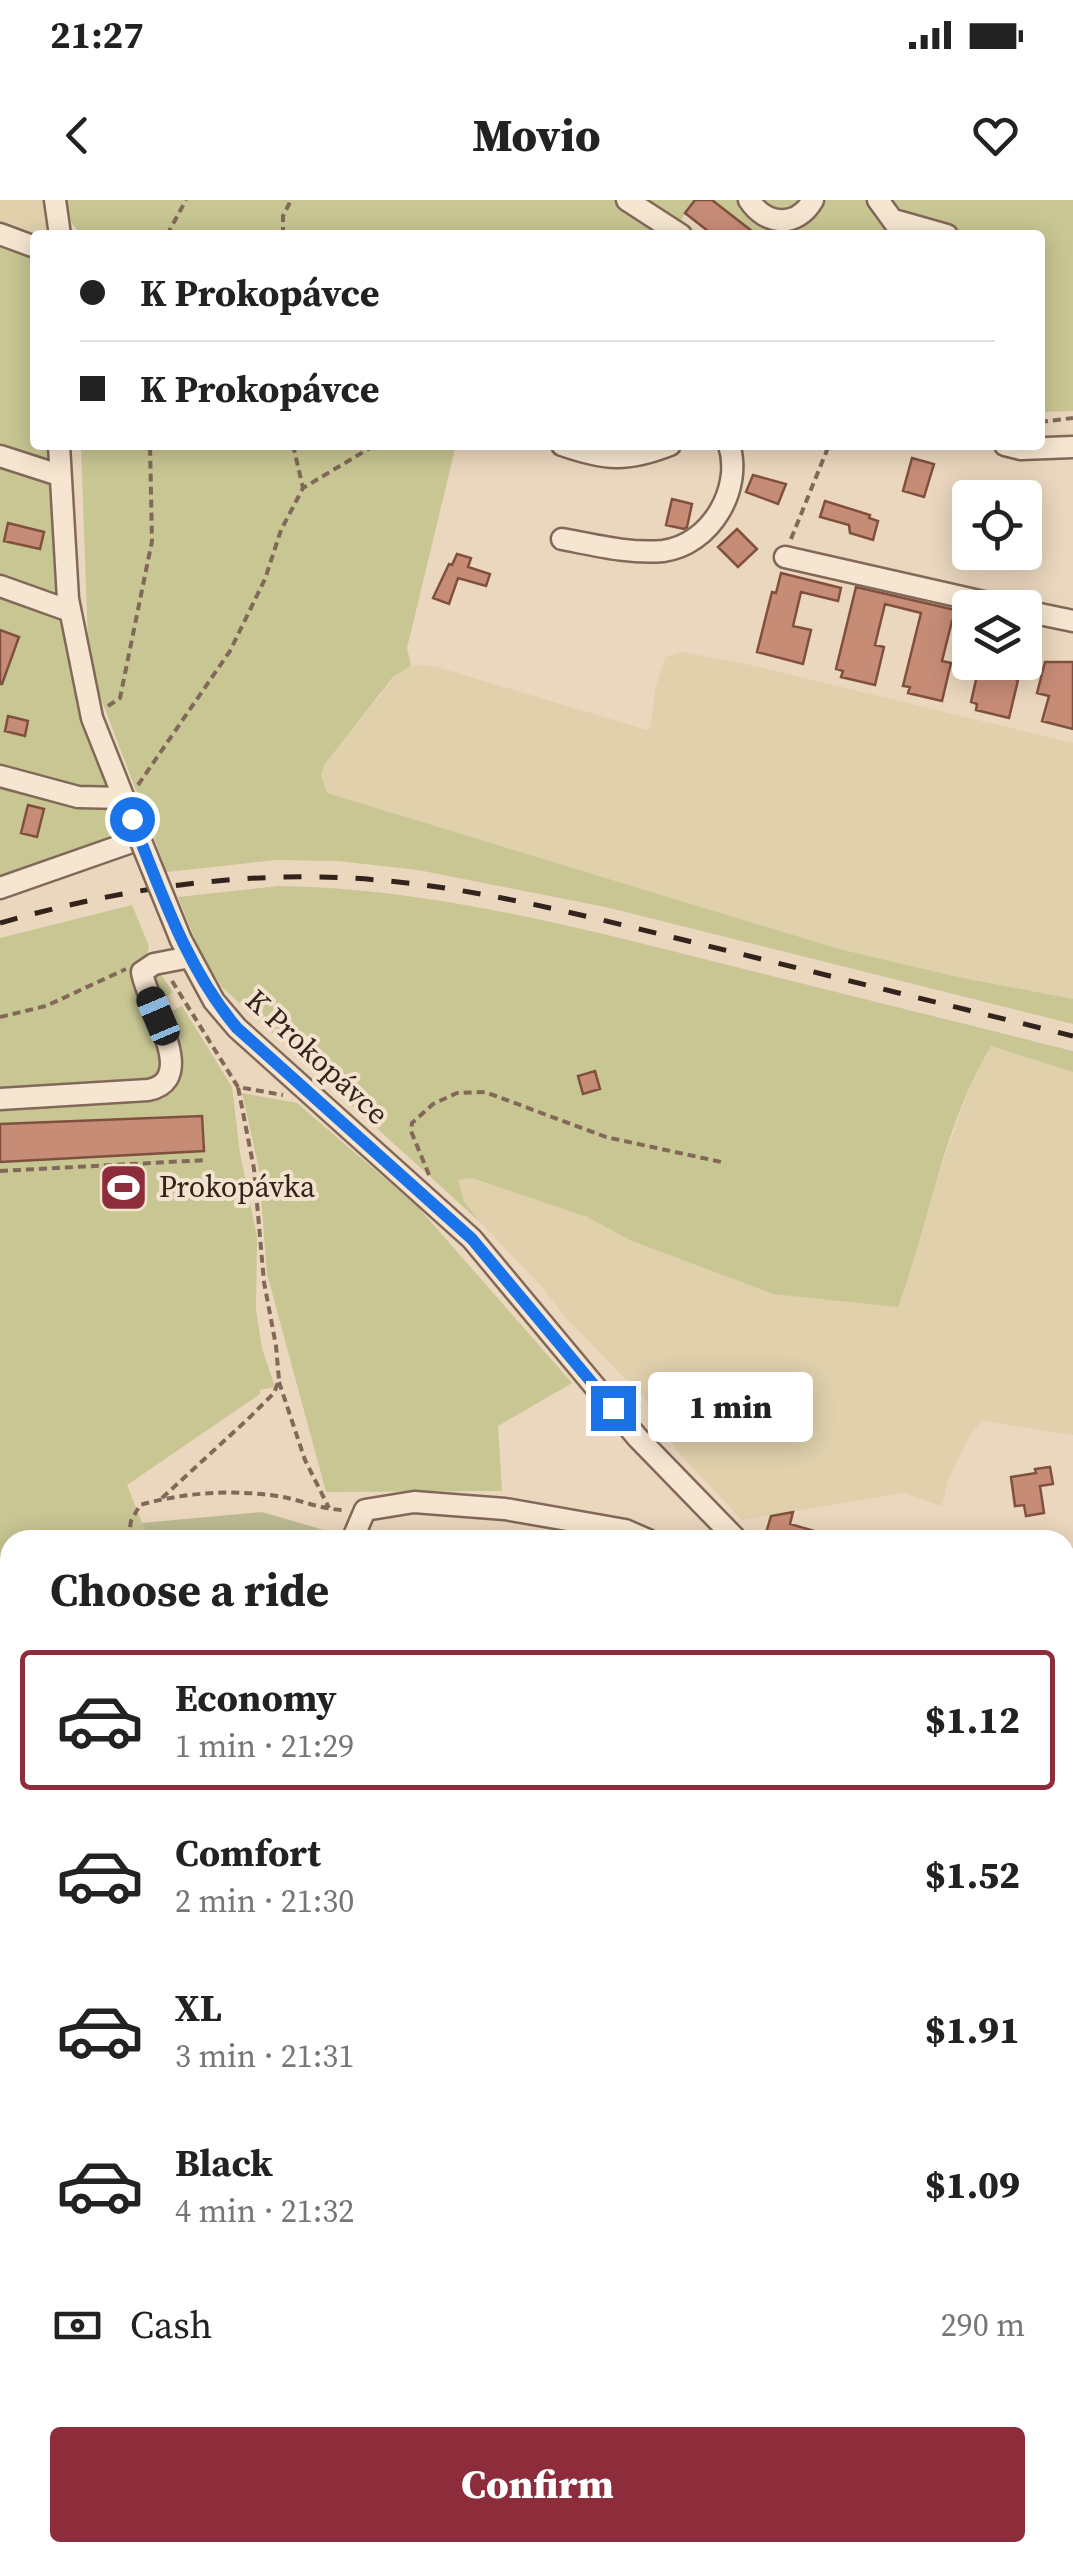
<!DOCTYPE html>
<meta charset="utf-8">
<style>
body{margin:0;font-family:"Source Serif 4",serif;background:#f6f6f6;color:#222;height:100vh;display:flex;flex-direction:column;font-size:38px;white-space:nowrap}
*{box-sizing:border-box;margin:0}
p{font-size:32px;color:#767676}
.icon{flex:none;width:55px;height:55px;fill:none;stroke:currentColor;stroke-width:2;stroke-linecap:round;stroke-linejoin:round}
.map{position:relative;flex:1;overflow:hidden}
.details{position:absolute;left:0px;top:1330px;width:1075px;height:1032px;display:flex;flex-direction:column;background:#fff;border-radius:30px 30px 0 0;box-shadow:0 5px 25px #0003}
.details>*{flex:none}
.hud{position:absolute;left:30px;top:30px;width:1015px;height:220px;border-radius:10px;box-shadow:0 5px 25px #0003;display:grid;align-content:center;height:220px;padding:0 50px;background:#fff}
.fabs{position:absolute;left:952px;top:280px;display:grid;gap:20px}
.fabs a{display:grid;place-items:center;width:90px;height:90px;border-radius:10px;background:#fff;box-shadow:0 5px 25px #0003;font-size:50px}
.end{position:absolute;width:45px;height:45px;margin:-22px;border:12px solid #1a73e8;background:#fff;box-shadow:0 0 0 5px #fff}
.from{border-radius:50%}
.bubble{position:absolute;height:70px;border-radius:10px;background:#fff;box-shadow:0 5px 25px #0003;font-size:32px;font-weight:800;line-height:70px;text-align:center}
.car{position:absolute;width:30px;height:60px;margin:-30px -15px;border-radius:12px;box-shadow:0 0 8px 2px #0007;background:linear-gradient(#222 24%,#8ab4d8 0 40%,#222 0 76%,#8ab4d8 0 86%,#222 0)}
.hud b{display:flex;align-items:center;gap:35px;height:95px;font-size:38px}
.hud b+b{border-top:2px solid #e0e0e0}
.hud i{width:25px;height:25px;background:#222}
ul{padding:0;list-style:none}
li{display:flex;align-items:center;gap:30px;height:140px;margin:0 20px 15px;padding:0 30px;border:5px solid transparent;border-radius:10px}
li div{flex:1}
li b{display:block;font-size:38px}
li em{font-style:normal;font-weight:800}
li.current{border-color:#8d2c3b}
li>.icon{width:90px;height:90px;stroke-width:1.5}
h2{padding:0 50px;font-size:45px;line-height:120px}
.pay{display:flex;align-items:center;gap:25px;height:110px;padding:0 50px;font-size:38px}
.pay p{margin-inline-start:auto}
.primary-button{display:flex;gap:20px;margin-top:auto;padding:20px 50px}
.primary-button a{flex:1;height:115px;border-radius:10px;background:#8d2c3b;color:#fff;font-size:40px;font-weight:800;line-height:115px;text-align:center}
.status{display:flex;justify-content:space-between;align-items:center;height:70px;padding:0 50px;background:#fff;direction:ltr}
.status svg{height:28px;fill:currentColor}
header{display:flex;justify-content:space-between;align-items:center;height:130px;padding:0 50px;background:#fff;font-size:45px;font-weight:800}
.map>svg:first-child{display:block}
</style>
<div class="status"><b>21:27</b><svg viewBox="0 0 49 12"><path d="M0 12V9h3v3zM5 12V6h3v6zM10 12V3h3v9zM15 12V0h3v12zM26 1h20v11H26zM47 4h2v5h-2z"/></svg></div>
<header><svg class="icon" aria-label="back" viewBox="0 0 24 24"><path d="M15 5l-7 7 7 7"/></svg>Movio<svg class="icon" aria-label="heart" viewBox="0 0 24 24"><path d="M12 20l-8-8c-3-5 5-10 8-4 3-6 11-1 8 4z"/></svg></header>
<div class="map">
<svg width="1073" height="2361" viewBox="0 0 1073 2361">
<rect width="100%" height="100%" fill="#ebd7be"/>
<path fill="#e0d0ac" d="M0,0H46L49,27L35,37L0,25Z
M681,452L742,463L1073,543V799L958,777L839,749L327,593L321,575L325,564L401,469L419,465L437,467L647,530L650,528L656,486L665,457Z
M991,845L1073,872V1235L983,1221L970,1235L948,1280L942,1306L904,1293L742,1320L677,1251L644,1198L564,1116L542,1087L481,1023L464,1001L456,981L471,978L587,1017L632,1041L773,1094L910,1073L929,1001L974,874Z"/>
<path fill="#c8c693" d="M66,0H1073V211L1040,212V35H713L685,14L672,35H81L71,22Z
M0,42L35,55V245H51L83,521L126,633L0,678Z
M81,245H456L407,448L411,466L393,477L325,564L321,575L327,593L839,749L958,777L1073,799V824L610,708L418,670L338,661L277,660L167,672L97,488L88,442Z
M278,686C423,688 564,724 704,759C827,790 950,820 1073,851V872L991,846C943,925 930,1021 898,1107L773,1094L632,1041L587,1017L472,978L458,980L464,1001L481,1023L222,787L201,754L178,697Z
M132,705L149,746L147,754L173,792L164,799L172,811L182,806L232,887L240,953L257,1037L256,1109L262,1148L275,1187L260,1190V1194L127,1285L142,1323V1340H10V1460L0,1466V738Z
M242,893L297,903L417,1006L572,1183L498,1226L502,1291L326,1292L267,1074L259,969Z
M0,2063H10V2126L0,2128Z
M784,2353H859V2361H784Z
M870,2353H956V2361H870Z"/>
<path fill="#bcbb93" d="M262,1312L358,1340H144L142,1323Z
M10,1462V1630L0,1632V1467Z"/>
<path fill="#c78c76" stroke="#80503f" stroke-width="2.5" d="M695,0H712L757,35H713L685,13Z
M912,258L934,264L924,297L903,291Z
M753,275L786,284L778,304L746,292Z
M672,299L692,304L687,327L684,329L666,325Z
M825,301L870,315L869,318L878,321L873,340L850,333L849,325L820,317Z
M8,323L44,332L40,349L4,341Z
M737,329L757,349L738,367L718,347Z
M457,354L471,358L468,367L490,374L486,386L458,378L449,404L433,398L449,364L452,365Z
M781,373L841,388L838,401L801,392L793,426L811,430L803,464L757,452L772,392L776,393Z
M856,387L968,413L966,424L952,421L942,461L951,463L942,501L908,493L910,487L903,486L921,413L885,404L875,445L884,447L875,485L841,477L843,471L836,469Z
M0,430L19,437L2,484H0Z
M980,462H1013L1009,477L1018,480L1009,518L976,510L977,504L971,502Z
M1045,462H1073V529L1042,521L1049,496L1037,493Z
M8,516L28,521L25,536L5,531Z
M28,605L44,609L37,637L21,633Z
M595,871L600,889L583,894L578,876Z
M202,916L204,951L0,962V924Z
M1050,1267L1053,1284L1040,1286L1044,1313L1026,1316L1024,1305L1015,1306L1011,1277L1036,1273L1035,1269Z
M793,1312L790,1324L832,1336L831,1340H784L766,1333L771,1316Z"/>
<g fill="none" stroke-linecap="round" stroke-linejoin="round">
<defs>
<path id="minor" d="M55,0L60,35
M627,0L681,35
M749,0C766,26 797,28 813,0
M878,0L899,29
M894,20L947,35
M0,34L35,47
M562,245C605,260 627,262 670,245
M1005,245L1021,249L1073,247
M0,256L59,275
M562,339C594,345 630,354 663,351C711,345 743,288 729,245
M785,357L1010,408
M0,386L70,411
M1025,411L1073,421
M0,576L78,597L124,598
M0,688L140,639L92,518L68,399L59,245
M181,740L214,801L237,828L472,1039L637,1237L737,1340
M0,899L148,890C201,880 146,803 142,772L154,764L190,757
M353,1338L365,1310L414,1302L505,1309L625,1330L648,1340
M1065,1520H1073
M0,1641L10,1640
M0,2043L10,2039
M1065,2082H1073
M1065,2311H1073
M1063,2352V2361
M0,2357L250,2353L278,2361"/>
<path id="major" d="M1065,1851H1073
M0,1864H10
M1065,1910H1073
M0,1923H10"/>
</defs>
<use href="#minor" stroke="#826858" stroke-width="25"/>
<use href="#major" stroke="#4f382d" stroke-width="30"/>
<path stroke="#826858" stroke-width="4" stroke-dasharray="8 5" stroke-linecap="butt" d="M167,35L186,0
M283,35V16L291,0
M1040,222L1073,218
M293,245L303,288
M791,339L829,245
M108,506L120,498L152,341L150,245
M138,585L230,451L265,379L281,330L303,288L375,245
M172,781L238,887L283,895
M0,817L46,806L126,769
M0,971L207,960
M429,975L411,931L412,923L433,904L457,893L485,892L606,937L726,963
M279,1182L305,1260L329,1308
M162,1298L248,1219L274,1193L279,1180L276,1146L264,1082L254,969L238,887
M128,1340L131,1321L140,1305C185,1292 236,1289 283,1297C303,1301 324,1310 346,1310
M0,1466L10,1460
M1065,1498H1073
M0,1544L10,1540
M4,1784L10,1845
M1065,1827H1073
M1065,1939H1073
M0,1953H10
M1065,1964H1073
M1065,2111H1073
M0,2132L10,2128
M0,2184L10,2186
M0,2188V2265
M1065,2194L1073,2161
M1065,2237L1073,2238
M309,2352V2361
M960,2352V2361
M594,2361L595,2352
M866,2361L867,2352"/>
<use href="#minor" stroke="#f6e6d1" stroke-width="20"/>
<use href="#major" stroke="#edc697" stroke-width="25"/>
<path stroke="#32231c" stroke-width="2.5" d="M1065,1879H1073
M0,1893L10,1892"/>
<path stroke="#32231c" stroke-width="5" stroke-dasharray="18 18" stroke-linecap="butt" d="M0,723C105,693 211,675 320,677C444,679 565,711 684,740C814,772 943,804 1073,836"/>
<defs>
<path id="minor-bridge" d="M140,639L181,740"/>
</defs>
<use href="#minor-bridge" stroke="#826858" stroke-width="25" stroke-linecap="butt"/>
<use href="#minor-bridge" stroke="#f6e6d1" stroke-width="20"/>
</g>
<g fill="none" stroke-linecap="round" stroke-linejoin="round">
<path stroke="#1a73e8" stroke-width="12" d="M132,619C161,691 186,768 237,828L472,1039L613,1208"/>
</g>
<defs>
<symbol id="stadium-square" viewBox="-11 -11 22 22"><rect x="-9" y="-9" width="18" height="18" rx="4" fill="#8d2c3b" stroke="#f3e2cd"/><path d="M0-5a6.5 5 0 1 0 0 10a6.5 5 0 1 0 0-10ZM-3.5-1.8h7v3.6h-7Z" fill="#fff"/></symbol>
</defs>
<g fill-rule="evenodd">
<use href="#stadium-square" x="96" y="960" width="55" height="55"/>
</g>
<g text-anchor="middle" stroke-width="8" stroke-linejoin="round" paint-order="stroke">
<g font-size="30" fill="#32231c" stroke="#f3e2cd">
<text transform="translate(317 857) rotate(43)" y="10">K Prokopávce</text>
</g>
<g font-size="30" fill="#32231c" stroke="#f3e2cd" text-anchor="start">
<text x="159" y="997">Prokopávka</text>
</g>
</g>
</svg>
<div class="fabs">
<a><svg class="icon" aria-label="locate" viewBox="0 0 24 24"><circle cx="12" cy="12" r="6"/><path d="M12 2v4M12 18v4M2 12h4M18 12h4"/></svg></a>
<a><svg class="icon" aria-label="layers" viewBox="0 0 24 24"><path d="M12 4l9 5-9 5-9-5zM3 14l9 5 9-5"/></svg></a>
</div>
<i class="end from" style="left:132px;top:619px"></i>
<i class="end" style="left:613px;top:1208px"></i>
<div class="bubble" style="left:648px;top:1172px;width:165px">1 min</div>
<i class="car" style="left:158px;top:816px;rotate:337deg"></i>
<div class="hud">
<b><i class="from"></i>K Prokopávce</b>
<b><i></i>K Prokopávce</b>
</div>
<section class="details">
<h2>Choose a ride</h2>
<ul>
<li class="current"><svg class="icon" aria-label="car" viewBox="0 0 24 24"><path d="M5 17H2v-5l4-1 3-4h7l3 4 3 1v5h-3M9 17h6M6 11h13"/><circle cx="7" cy="17" r="2"/><circle cx="17" cy="17" r="2"/></svg><div><b>Economy</b><p>1 min · 21:29</p></div><em>$1.12</em></li>
<li><svg class="icon" aria-label="car" viewBox="0 0 24 24"><path d="M5 17H2v-5l4-1 3-4h7l3 4 3 1v5h-3M9 17h6M6 11h13"/><circle cx="7" cy="17" r="2"/><circle cx="17" cy="17" r="2"/></svg><div><b>Comfort</b><p>2 min · 21:30</p></div><em>$1.52</em></li>
<li><svg class="icon" aria-label="car" viewBox="0 0 24 24"><path d="M5 17H2v-5l4-1 3-4h7l3 4 3 1v5h-3M9 17h6M6 11h13"/><circle cx="7" cy="17" r="2"/><circle cx="17" cy="17" r="2"/></svg><div><b>XL</b><p>3 min · 21:31</p></div><em>$1.91</em></li>
<li><svg class="icon" aria-label="car" viewBox="0 0 24 24"><path d="M5 17H2v-5l4-1 3-4h7l3 4 3 1v5h-3M9 17h6M6 11h13"/><circle cx="7" cy="17" r="2"/><circle cx="17" cy="17" r="2"/></svg><div><b>Black</b><p>4 min · 21:32</p></div><em>$1.09</em></li>
</ul>
<div class="pay"><svg class="icon" aria-label="cash" viewBox="0 0 24 24"><path d="M3 7h18v10H3z"/><circle cx="12" cy="12" r="2"/></svg>Cash<p>290 m</p></div>
<div class="primary-button"><a>Confirm</a></div>
</section>
</div>
